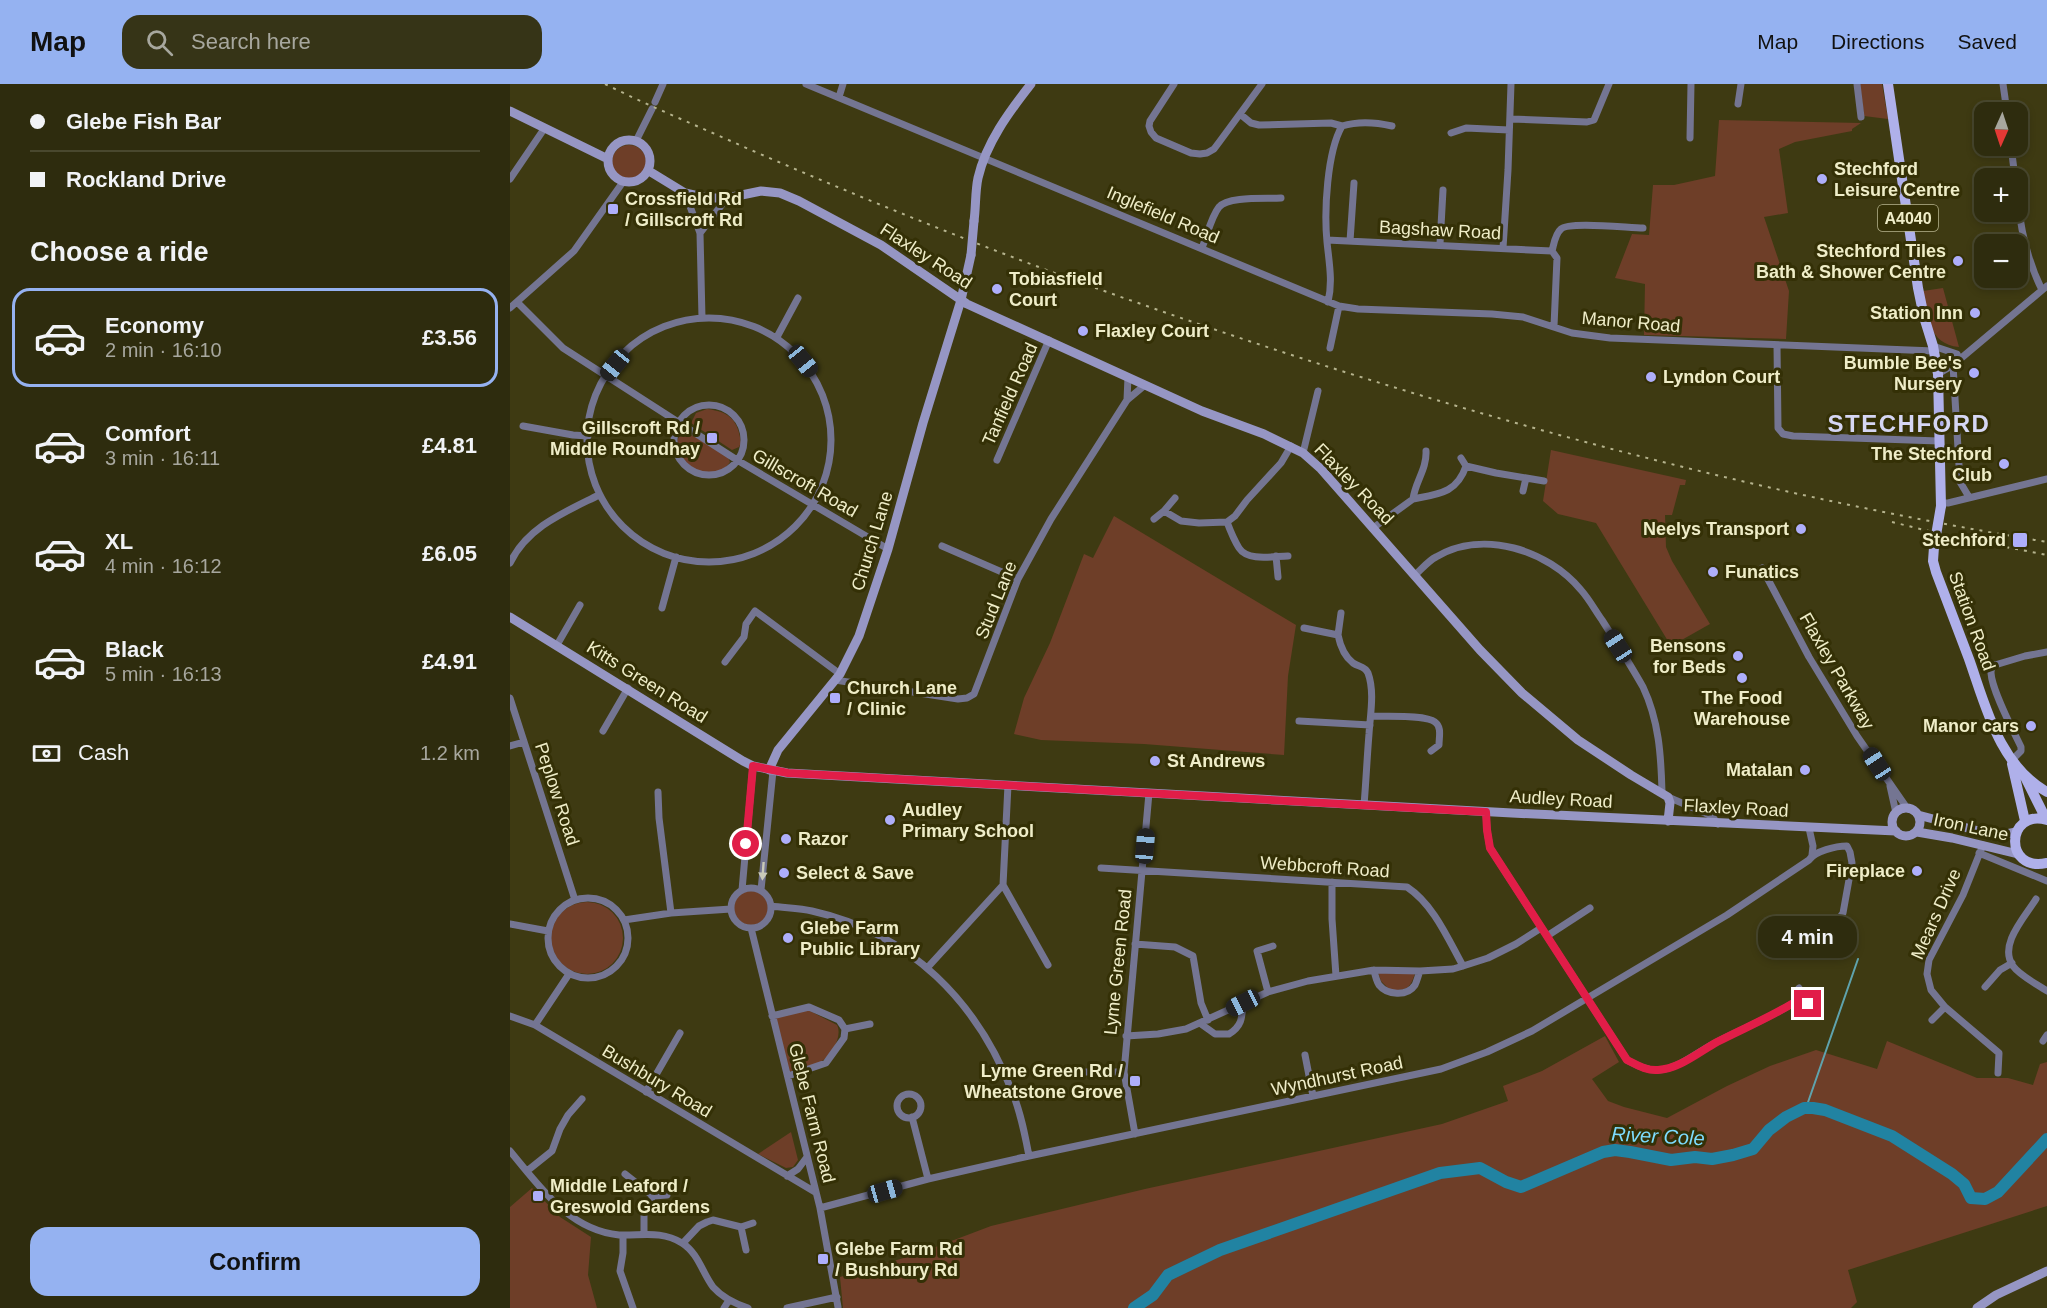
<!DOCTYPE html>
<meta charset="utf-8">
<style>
body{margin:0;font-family:Arial,sans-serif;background:#363417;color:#f1f3f6;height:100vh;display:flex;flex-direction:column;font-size:22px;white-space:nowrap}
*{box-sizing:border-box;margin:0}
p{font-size:20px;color:#a7a79e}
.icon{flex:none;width:33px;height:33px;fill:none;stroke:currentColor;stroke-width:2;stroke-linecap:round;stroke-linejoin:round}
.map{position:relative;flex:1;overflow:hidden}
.details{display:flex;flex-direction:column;background:#2e2c0e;width:510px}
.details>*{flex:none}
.guide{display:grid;align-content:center;height:132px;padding:0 30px;background:#2e2c0e}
.needle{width:39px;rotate:183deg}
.tools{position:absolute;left:1464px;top:18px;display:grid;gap:12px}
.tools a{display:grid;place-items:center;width:54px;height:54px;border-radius:12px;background:#2e2c0e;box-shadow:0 3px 9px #0003,0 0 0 2px #49482e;font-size:30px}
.end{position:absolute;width:27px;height:27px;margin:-14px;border:8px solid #e11d48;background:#fff;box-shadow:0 0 0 3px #fff}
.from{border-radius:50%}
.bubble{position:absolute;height:42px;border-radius:18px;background:#2e2c0e;box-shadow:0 3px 9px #0003,0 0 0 2px #49482e;font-size:20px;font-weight:600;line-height:42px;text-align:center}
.car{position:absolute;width:18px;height:36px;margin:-18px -9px;border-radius:8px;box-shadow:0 0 4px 2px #0007;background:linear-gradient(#222 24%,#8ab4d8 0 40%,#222 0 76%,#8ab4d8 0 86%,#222 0)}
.guide b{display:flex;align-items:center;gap:21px;height:57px;font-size:22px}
.guide b+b{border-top:2px solid #49482e}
.guide i{width:15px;height:15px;background:#f1f3f6}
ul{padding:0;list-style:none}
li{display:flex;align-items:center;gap:18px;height:99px;margin:0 12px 9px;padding:0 18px;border:3px solid transparent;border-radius:18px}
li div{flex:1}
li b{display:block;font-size:22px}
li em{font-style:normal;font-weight:600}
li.current{border-color:#95b2f1}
li>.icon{width:54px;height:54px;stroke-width:1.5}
h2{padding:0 30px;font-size:27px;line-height:72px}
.pay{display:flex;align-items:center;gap:15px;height:66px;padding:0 30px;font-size:22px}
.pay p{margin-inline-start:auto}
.button{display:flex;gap:12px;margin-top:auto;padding:12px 30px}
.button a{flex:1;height:69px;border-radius:18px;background:#95b2f1;color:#111;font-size:24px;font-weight:600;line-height:69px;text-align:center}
header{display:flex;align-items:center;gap:36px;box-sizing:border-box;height:84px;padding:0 30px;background:#95b2f1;color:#111}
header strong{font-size:28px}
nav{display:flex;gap:33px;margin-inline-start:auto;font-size:21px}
.search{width:420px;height:54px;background:#363417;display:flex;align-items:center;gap:15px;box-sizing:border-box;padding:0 21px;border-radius:18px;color:#a7a79e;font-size:22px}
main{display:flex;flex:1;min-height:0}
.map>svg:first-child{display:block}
</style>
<header>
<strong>Map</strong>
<div class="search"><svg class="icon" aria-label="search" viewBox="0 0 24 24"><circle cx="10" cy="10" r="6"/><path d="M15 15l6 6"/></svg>Search here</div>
<nav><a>Map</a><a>Directions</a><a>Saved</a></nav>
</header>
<main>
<section class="details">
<div class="guide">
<b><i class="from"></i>Glebe Fish Bar</b>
<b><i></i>Rockland Drive</b>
</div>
<h2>Choose a ride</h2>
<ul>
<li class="current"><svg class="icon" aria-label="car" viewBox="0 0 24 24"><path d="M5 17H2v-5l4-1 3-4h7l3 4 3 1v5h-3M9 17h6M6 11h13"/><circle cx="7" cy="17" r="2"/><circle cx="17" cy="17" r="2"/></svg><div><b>Economy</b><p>2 min · 16:10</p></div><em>£3.56</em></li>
<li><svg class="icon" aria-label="car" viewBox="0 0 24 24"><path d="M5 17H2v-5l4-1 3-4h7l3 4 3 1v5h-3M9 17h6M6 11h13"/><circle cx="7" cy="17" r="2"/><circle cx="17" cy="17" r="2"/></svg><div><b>Comfort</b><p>3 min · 16:11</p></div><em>£4.81</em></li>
<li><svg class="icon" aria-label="car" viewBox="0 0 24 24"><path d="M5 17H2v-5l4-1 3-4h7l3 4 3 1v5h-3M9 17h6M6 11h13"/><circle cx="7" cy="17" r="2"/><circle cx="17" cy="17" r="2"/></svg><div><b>XL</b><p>4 min · 16:12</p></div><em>£6.05</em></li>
<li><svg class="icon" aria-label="car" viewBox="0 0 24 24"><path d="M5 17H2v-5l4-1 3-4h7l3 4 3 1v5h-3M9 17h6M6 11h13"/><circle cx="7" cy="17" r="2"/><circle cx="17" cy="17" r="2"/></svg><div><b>Black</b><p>5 min · 16:13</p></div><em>£4.91</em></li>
</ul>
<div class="pay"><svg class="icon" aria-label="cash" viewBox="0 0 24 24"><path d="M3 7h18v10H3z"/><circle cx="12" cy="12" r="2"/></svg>Cash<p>1.2 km</p></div>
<div class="button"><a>Confirm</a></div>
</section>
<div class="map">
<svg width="1537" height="1224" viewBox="0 0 1537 1224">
<rect width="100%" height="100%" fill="#3e3a12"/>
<path fill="#6e3e28" d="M1350,0H1372L1378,35L1354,32Z
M1209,36L1351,39L1342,45V47L1285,58L1269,65L1278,129L1254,133L1279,207L1276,255L1134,251L1135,200L1105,194L1122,150L1139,151L1143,101H1164L1205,92Z
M102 78a17 17 0 1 1 34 0a17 17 0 1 1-34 0Z
M1433,204L1449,263C1418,260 1418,232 1413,207Z
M197,325C220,328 228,336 231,359L229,363L222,366L181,339L186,329Z
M177,348L218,373L220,378C214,387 208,388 199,388C192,388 185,387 180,383C169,376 159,352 177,348Z
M1041,366L1176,396L1175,401H1170L1162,431H1155L1156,463L1162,477L1200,540L1161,562L1086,439L1048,430L1033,417Z
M604,432L786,541L778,592L774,671L634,660L531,656L504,650L514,614L540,559L574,470L583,474Z
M224 824a17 17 0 1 1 34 0a17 17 0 1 1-34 0Z
M41 854a36 36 0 1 1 72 0a36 36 0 1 1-72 0Z
M868,888L905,889C900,906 896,906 880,906L871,897Z
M298,926L327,941C333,953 321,971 311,978C302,983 289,985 278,988L264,934Z
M1095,952L1109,978L1082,995L1098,1017L1114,1023L1157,1034L1217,1002L1260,982L1306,966L1367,985L1377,957L1467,994H1498L1523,1001L1530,980L1537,978V1122L1338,1186L1347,1218L1341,1224H333L330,1193L407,1170L481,1142L635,1105L932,1040L998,1017L993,1002L1032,987Z
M281,1048L288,1076L283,1083L276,1084L248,1070Z
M22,1104L50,1133L81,1153L78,1191L87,1224H0V1123Z"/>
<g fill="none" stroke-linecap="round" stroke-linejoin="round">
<path stroke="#5fa3ad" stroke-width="2" d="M1296,1024L1348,875"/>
<path stroke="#2183a2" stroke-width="12" d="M624,1224L643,1211L658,1191L710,1166L930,1089L970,1084L996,1098L1011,1103L1093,1068L1105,1066L1120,1068L1161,1076L1185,1073L1202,1075L1223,1071L1243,1065L1259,1046L1276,1033L1294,1024H1303L1315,1026L1382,1052L1442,1090L1454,1100L1461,1114L1475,1115L1488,1108L1537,1055"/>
<path stroke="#747592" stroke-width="7" d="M296,0L829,222L848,225L982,230L1013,233L1062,249L1100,254L1424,267
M664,0L640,37L639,42L641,48L646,54L681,69L690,70L697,69L704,65L710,57L752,0
M1347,0L1351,33
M1493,0L1497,28
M329,13L333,0
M145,18L153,0
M1228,20L1231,0
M730,30L741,39L749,41L821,39L832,42
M1001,35L1077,38L1084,36L1099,0
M941,49L956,44L999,46
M1180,54L1181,0
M126,57L142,25
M1501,62L1505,94
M0,95L34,45
M175,109L190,149L192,234
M1508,118C1511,147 1519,180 1532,206
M190,149L217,114
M817,156L1042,167
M840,157L844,99
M930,160L933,106
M692,164C697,152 701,133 709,123C718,112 756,115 771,114
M993,164L998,86L1001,0
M7,218L53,264L227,376L378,465
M818,218C823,198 819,178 817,158C814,127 817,68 832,42C848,37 865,38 882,42
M0,224L64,167L113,98
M77 356a122 122 0 1 1 244 0a122 122 0 1 1-244 0Z
M1044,242L1047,174L1042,167C1044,160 1045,150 1051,145C1059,137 1119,144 1133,144
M267,253L288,214
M1267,261L1268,344L1273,350L1283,352L1429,357
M1423,262L1447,270L1450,275
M820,264L829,222
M1443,281L1450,398L1459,413
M1428,290L1443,281L1537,202
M617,316L618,293
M164 356a35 35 0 1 1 70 0a35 35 0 1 1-70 0Z
M13,342L63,351L78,352
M793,369L808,307
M951,374L956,382
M487,376L539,256
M1013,407L1016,394
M665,414L654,427L671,437L689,439L717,438L725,432L737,416L771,379L781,362
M903,415C929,410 947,409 956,382L986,389L1034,397
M1431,419H1438L1537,395
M644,435L654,427
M717,438C720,446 724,456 729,464C738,478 764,472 778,472
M863,444L903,415C905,398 917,385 916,367
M432,462L508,495
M766,472L768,493
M0,479C17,443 55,428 89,411
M1252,484L1299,573L1347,652L1397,724
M905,491C912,485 918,477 926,473C973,445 1038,466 1071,506C1079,515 1085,526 1092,536C1106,558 1120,580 1133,603C1149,637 1151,671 1152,708
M152,524L166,473
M794,544L828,551C830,561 834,572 843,579C849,583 855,582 858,589C865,608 860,632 859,650C857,674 856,698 854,721
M828,551L831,529
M47,561L70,521
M215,578L234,553L236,540L245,527L330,590
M325,596L448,615L457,614L464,610L508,495L541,435L617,316L635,301
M0,614L65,816
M861,632C874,633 915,630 925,638C932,643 929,653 929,661L921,667
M789,637L860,641
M93,647L118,604
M0,662L14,658
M1502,676L1511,667V663C1503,646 1482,607 1481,589C1481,585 1482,584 1485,581L1515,572L1537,568
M1380,702L1386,729
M148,708L149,734L161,829
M1158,713L1202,732L1208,740
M976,728L977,746L980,764L1117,976C1127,981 1137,987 1148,986C1168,985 1186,969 1203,960C1233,944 1265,932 1293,913
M1299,744L1303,762L1302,771
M1473,761L1453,811L1419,876L1417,890L1421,906L1435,923L1489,969L1488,989
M1469,769L1537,797
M591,784L897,803C924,821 938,855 953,882
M822,798V835L826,892
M493,801L538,881
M221 824a20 20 0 1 1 40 0a20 20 0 1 1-40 0Z
M232,806L243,682
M251,806L263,687
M38 854a40 40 0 1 1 80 0a40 40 0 1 1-80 0Z
M1526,815C1515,833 1488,861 1503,882C1510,892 1527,900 1537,907
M261,822C275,824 289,824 302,827C400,849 468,918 503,1010C511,1030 515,1051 519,1072
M114,836L161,829L221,825
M0,840L38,847
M1321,841L1328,853
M241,844L310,1124L328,1223
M1037,852L1080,824
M625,860L665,863L683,872L691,919L698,936
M418,883L493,801L498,701
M864,886C865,891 866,896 869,901C877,911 897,913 905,901C907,897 908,892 910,887
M1475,903L1490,886L1502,879
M1289,904L1298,920
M758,908L747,867L763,862
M0,932L25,941L305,1108
M262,932L299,923L329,936L335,945L334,954L316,979L278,992
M1422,936L1435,923
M691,940L705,950H719C732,942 732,934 733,919
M25,941L59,890
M335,945L360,940
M616,952L648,950L676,945L758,908L798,897L864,886L910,887L943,885L953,882L978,874L1006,860L1031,844
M1533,957L1537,951
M795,971L803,1012
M569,988H614
M136,1008L170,949
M387 1022a12 12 0 1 1 24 0a12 12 0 1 1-24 0Z
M402,1033L418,1095
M625,1050L614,988L639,709
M0,1067C30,1103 59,1146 109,1151C131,1152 151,1146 172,1159C188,1169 192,1188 203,1203C212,1213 226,1220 238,1224
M17,1087L42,1067L50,1045L58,1031L72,1015
M115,1090L143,1112L134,1130V1150
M277,1092L288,1085L297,1073
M143,1112L157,1111
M310,1124L418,1095L519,1072L931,985L977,968L1022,947L1217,831L1299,776C1305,767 1326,762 1337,762L1340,768L1342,779L1333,829L1328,836L1309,847
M231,1143L236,1166
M113,1151V1169L110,1187L123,1224
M173,1159L189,1142L197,1138L203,1136L231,1143L243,1139
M214,1224L219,1216
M277,1224L327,1213"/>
<path stroke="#9696c4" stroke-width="9" d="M0,27L98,75
M98 77a21 21 0 1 1 42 0a21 21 0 1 1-42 0Z
M139,87L175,109L198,114H217L251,107L270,109L289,117L371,161L457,220L692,327L754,350L793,369L811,385L970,566L1012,609L1068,656L1121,691L1158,713L1160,719L1158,737
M464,137C466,123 465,108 468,94C476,59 499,28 521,0
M0,533L233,677L243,682L277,689L1002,729L1386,747
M259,686L268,666L330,590L349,552L378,465L413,339L451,216L461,171
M1382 738a14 14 0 1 1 28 0a14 14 0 1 1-28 0Z
M1408,731L1480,750L1491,751L1506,748
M1407,748L1442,754L1508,770
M1467,1224L1486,1211L1537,1187"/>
<path stroke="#afb0ea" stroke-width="10" d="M1378,0L1408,204L1414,233L1423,262L1428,290L1431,422
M1424,463L1423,477L1426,488C1437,517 1448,546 1459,575C1476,623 1489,681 1537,708
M1502,680L1515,737
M1515,693L1536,735
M1537,736C1496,724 1493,789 1537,779"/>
<path stroke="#b5b38d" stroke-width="2" stroke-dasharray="3 6" stroke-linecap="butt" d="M95,0C141,23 188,42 234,63C365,120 496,173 631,220C926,324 1228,407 1537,458
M1382,438L1439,452L1537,471"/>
<path stroke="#9696c4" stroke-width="9" d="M461,171L464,137"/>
<path stroke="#afb0ea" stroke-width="10" d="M1424,463L1431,422"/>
</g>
<defs><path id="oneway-solid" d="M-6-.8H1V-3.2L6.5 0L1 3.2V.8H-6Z" transform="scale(1.5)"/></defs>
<use fill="#cac9b8" href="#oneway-solid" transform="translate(253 787) rotate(94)"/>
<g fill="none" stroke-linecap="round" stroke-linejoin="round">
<path stroke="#e11d48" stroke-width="8" d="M236,760L243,682L278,689L976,728L977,746L980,764L1117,976C1127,981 1137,987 1148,986C1169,985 1189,968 1207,958C1236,943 1266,931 1293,913L1298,920"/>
</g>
<g fill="#aeaefa" stroke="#343006" stroke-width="2">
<circle cx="1312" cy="95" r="6"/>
<rect x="97" y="119" width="12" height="12" rx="3"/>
<circle cx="1448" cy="177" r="6"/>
<circle cx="487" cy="205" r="6"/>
<circle cx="1465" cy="229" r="6"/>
<circle cx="573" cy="247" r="6"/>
<circle cx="1464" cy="289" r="6"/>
<circle cx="1141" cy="293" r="6"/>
<rect x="196" y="348" width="12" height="12" rx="3"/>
<circle cx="1494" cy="380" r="6"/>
<circle cx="1291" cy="445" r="6"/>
<rect x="1502" y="448" width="16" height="16" rx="3"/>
<circle cx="1203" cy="488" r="6"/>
<circle cx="1228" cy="572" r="6"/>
<circle cx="1232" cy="594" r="6"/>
<rect x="319" y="608" width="12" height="12" rx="3"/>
<circle cx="1521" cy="642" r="6"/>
<circle cx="645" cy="677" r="6"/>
<circle cx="1295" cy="686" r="6"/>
<circle cx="380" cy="736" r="6"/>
<circle cx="276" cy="755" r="6"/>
<circle cx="1407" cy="787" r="6"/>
<circle cx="274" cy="789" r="6"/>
<circle cx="278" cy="854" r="6"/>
<rect x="619" y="991" width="12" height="12" rx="3"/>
<rect x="22" y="1106" width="12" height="12" rx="3"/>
<rect x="307" y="1169" width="12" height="12" rx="3"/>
</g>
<g text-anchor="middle" stroke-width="6" stroke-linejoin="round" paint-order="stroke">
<rect fill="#343006" stroke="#b7b48e" stroke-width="1.5" x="1368" y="121" width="60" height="26" rx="4.5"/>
<g font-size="16" font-weight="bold" fill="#efedc8">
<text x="1398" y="140">A4040</text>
</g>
<g font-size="18" font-weight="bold" fill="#efedc8" stroke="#343006" text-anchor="start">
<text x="1324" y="91">Stechford<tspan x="1324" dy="21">Leisure Centre</tspan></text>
<text x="115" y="121">Crossfield Rd<tspan x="115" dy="21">/ Gillscroft Rd</tspan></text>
<text x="1436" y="173" text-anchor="end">Stechford Tiles<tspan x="1436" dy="21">Bath &amp; Shower Centre</tspan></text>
<text x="499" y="201">Tobiasfield<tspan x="499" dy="21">Court</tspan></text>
<text x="1453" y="235" text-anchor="end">Station Inn</text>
<text x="585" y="253">Flaxley Court</text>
<text x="1452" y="285" text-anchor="end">Bumble Bee's<tspan x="1452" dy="21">Nursery</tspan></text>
<text x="1153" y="299">Lyndon Court</text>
<text x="190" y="350" text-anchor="end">Gillscroft Rd /<tspan x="190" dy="21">Middle Roundhay</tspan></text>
<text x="1482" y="376" text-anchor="end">The Stechford<tspan x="1482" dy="21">Club</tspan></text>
<text x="1279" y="451" text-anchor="end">Neelys Transport</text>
<text x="1496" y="462" text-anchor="end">Stechford</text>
<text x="1215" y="494">Funatics</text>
<text x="1216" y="568" text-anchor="end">Bensons<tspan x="1216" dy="21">for Beds</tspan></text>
<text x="337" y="610">Church Lane<tspan x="337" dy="21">/ Clinic</tspan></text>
<text x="1232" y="620" text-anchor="middle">The Food<tspan x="1232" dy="21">Warehouse</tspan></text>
<text x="1509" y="648" text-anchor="end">Manor cars</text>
<text x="657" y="683">St Andrews</text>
<text x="1283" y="692" text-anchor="end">Matalan</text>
<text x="392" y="732">Audley<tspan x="392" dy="21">Primary School</tspan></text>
<text x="288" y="761">Razor</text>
<text x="1395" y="793" text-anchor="end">Fireplace</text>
<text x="286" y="795">Select &amp; Save</text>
<text x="290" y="850">Glebe Farm<tspan x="290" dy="21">Public Library</tspan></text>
<text x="613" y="993" text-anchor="end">Lyme Green Rd /<tspan x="613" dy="21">Wheatstone Grove</tspan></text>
<text x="40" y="1108">Middle Leaford /<tspan x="40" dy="21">Greswold Gardens</tspan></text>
<text x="325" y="1171">Glebe Farm Rd<tspan x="325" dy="21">/ Bushbury Rd</tspan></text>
</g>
<g font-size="18" fill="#efedc8" stroke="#343006">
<text transform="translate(653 131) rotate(23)" y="6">Inglefield Road</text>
<text transform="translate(930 146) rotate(3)" y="6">Bagshaw Road</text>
<text transform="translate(416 172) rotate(33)" y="6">Flaxley Road</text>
<text transform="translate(1121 238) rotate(5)" y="6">Manor Road</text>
<text transform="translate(500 310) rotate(-66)" y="6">Tanfield Road</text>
<text transform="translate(295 399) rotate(30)" y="6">Gillscroft Road</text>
<text transform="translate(844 400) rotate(46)" y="6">Flaxley Road</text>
<text transform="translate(362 457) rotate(-73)" y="6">Church Lane</text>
<text transform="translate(486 516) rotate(-68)" y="6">Stud Lane</text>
<text transform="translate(1462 537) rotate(70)" y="6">Station Road</text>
<text transform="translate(1327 587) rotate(60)" y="6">Flaxley Parkway</text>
<text transform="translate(137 598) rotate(32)" y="6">Kitts Green Road</text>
<text transform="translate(47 710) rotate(72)" y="6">Peplow Road</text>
<text transform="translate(1051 715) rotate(3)" y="6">Audley Road</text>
<text transform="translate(1226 724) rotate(3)" y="6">Flaxley Road</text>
<text transform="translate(1461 743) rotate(12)" y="6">Iron Lane</text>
<text transform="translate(815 783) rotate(4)" y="6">Webbcroft Road</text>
<text transform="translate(1426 830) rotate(-66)" y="6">Mears Drive</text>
<text transform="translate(608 878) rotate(-84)" y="6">Lyme Green Road</text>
<text transform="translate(827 992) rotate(-12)" y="6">Wyndhurst Road</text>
<text transform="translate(147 997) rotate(31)" y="6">Bushbury Road</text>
<text transform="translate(302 1029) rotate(76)" y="6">Glebe Farm Road</text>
</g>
<g font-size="20" font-style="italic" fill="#7ddcfe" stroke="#343006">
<text transform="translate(1148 1052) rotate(3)" y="7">River Cole</text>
</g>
<g font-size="24" font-weight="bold" letter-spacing="1.5" fill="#d5d6f3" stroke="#343006">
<text x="1399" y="348">STECHFORD</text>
</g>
</g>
</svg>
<div class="tools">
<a><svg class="needle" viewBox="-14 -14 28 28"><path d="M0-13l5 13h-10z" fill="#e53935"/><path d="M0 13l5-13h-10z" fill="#a7a79e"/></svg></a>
<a>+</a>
<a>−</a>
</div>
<i class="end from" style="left:236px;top:760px"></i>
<i class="end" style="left:1298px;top:920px"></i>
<div class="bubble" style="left:1248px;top:832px;width:99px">4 min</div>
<i class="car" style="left:293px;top:277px;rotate:141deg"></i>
<i class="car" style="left:105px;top:281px;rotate:219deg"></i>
<i class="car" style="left:1108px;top:562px;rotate:327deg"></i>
<i class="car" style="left:1367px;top:680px;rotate:327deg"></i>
<i class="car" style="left:635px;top:762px;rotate:5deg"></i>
<i class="car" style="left:733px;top:919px;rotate:243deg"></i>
<i class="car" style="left:375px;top:1107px;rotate:74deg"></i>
</div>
</main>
